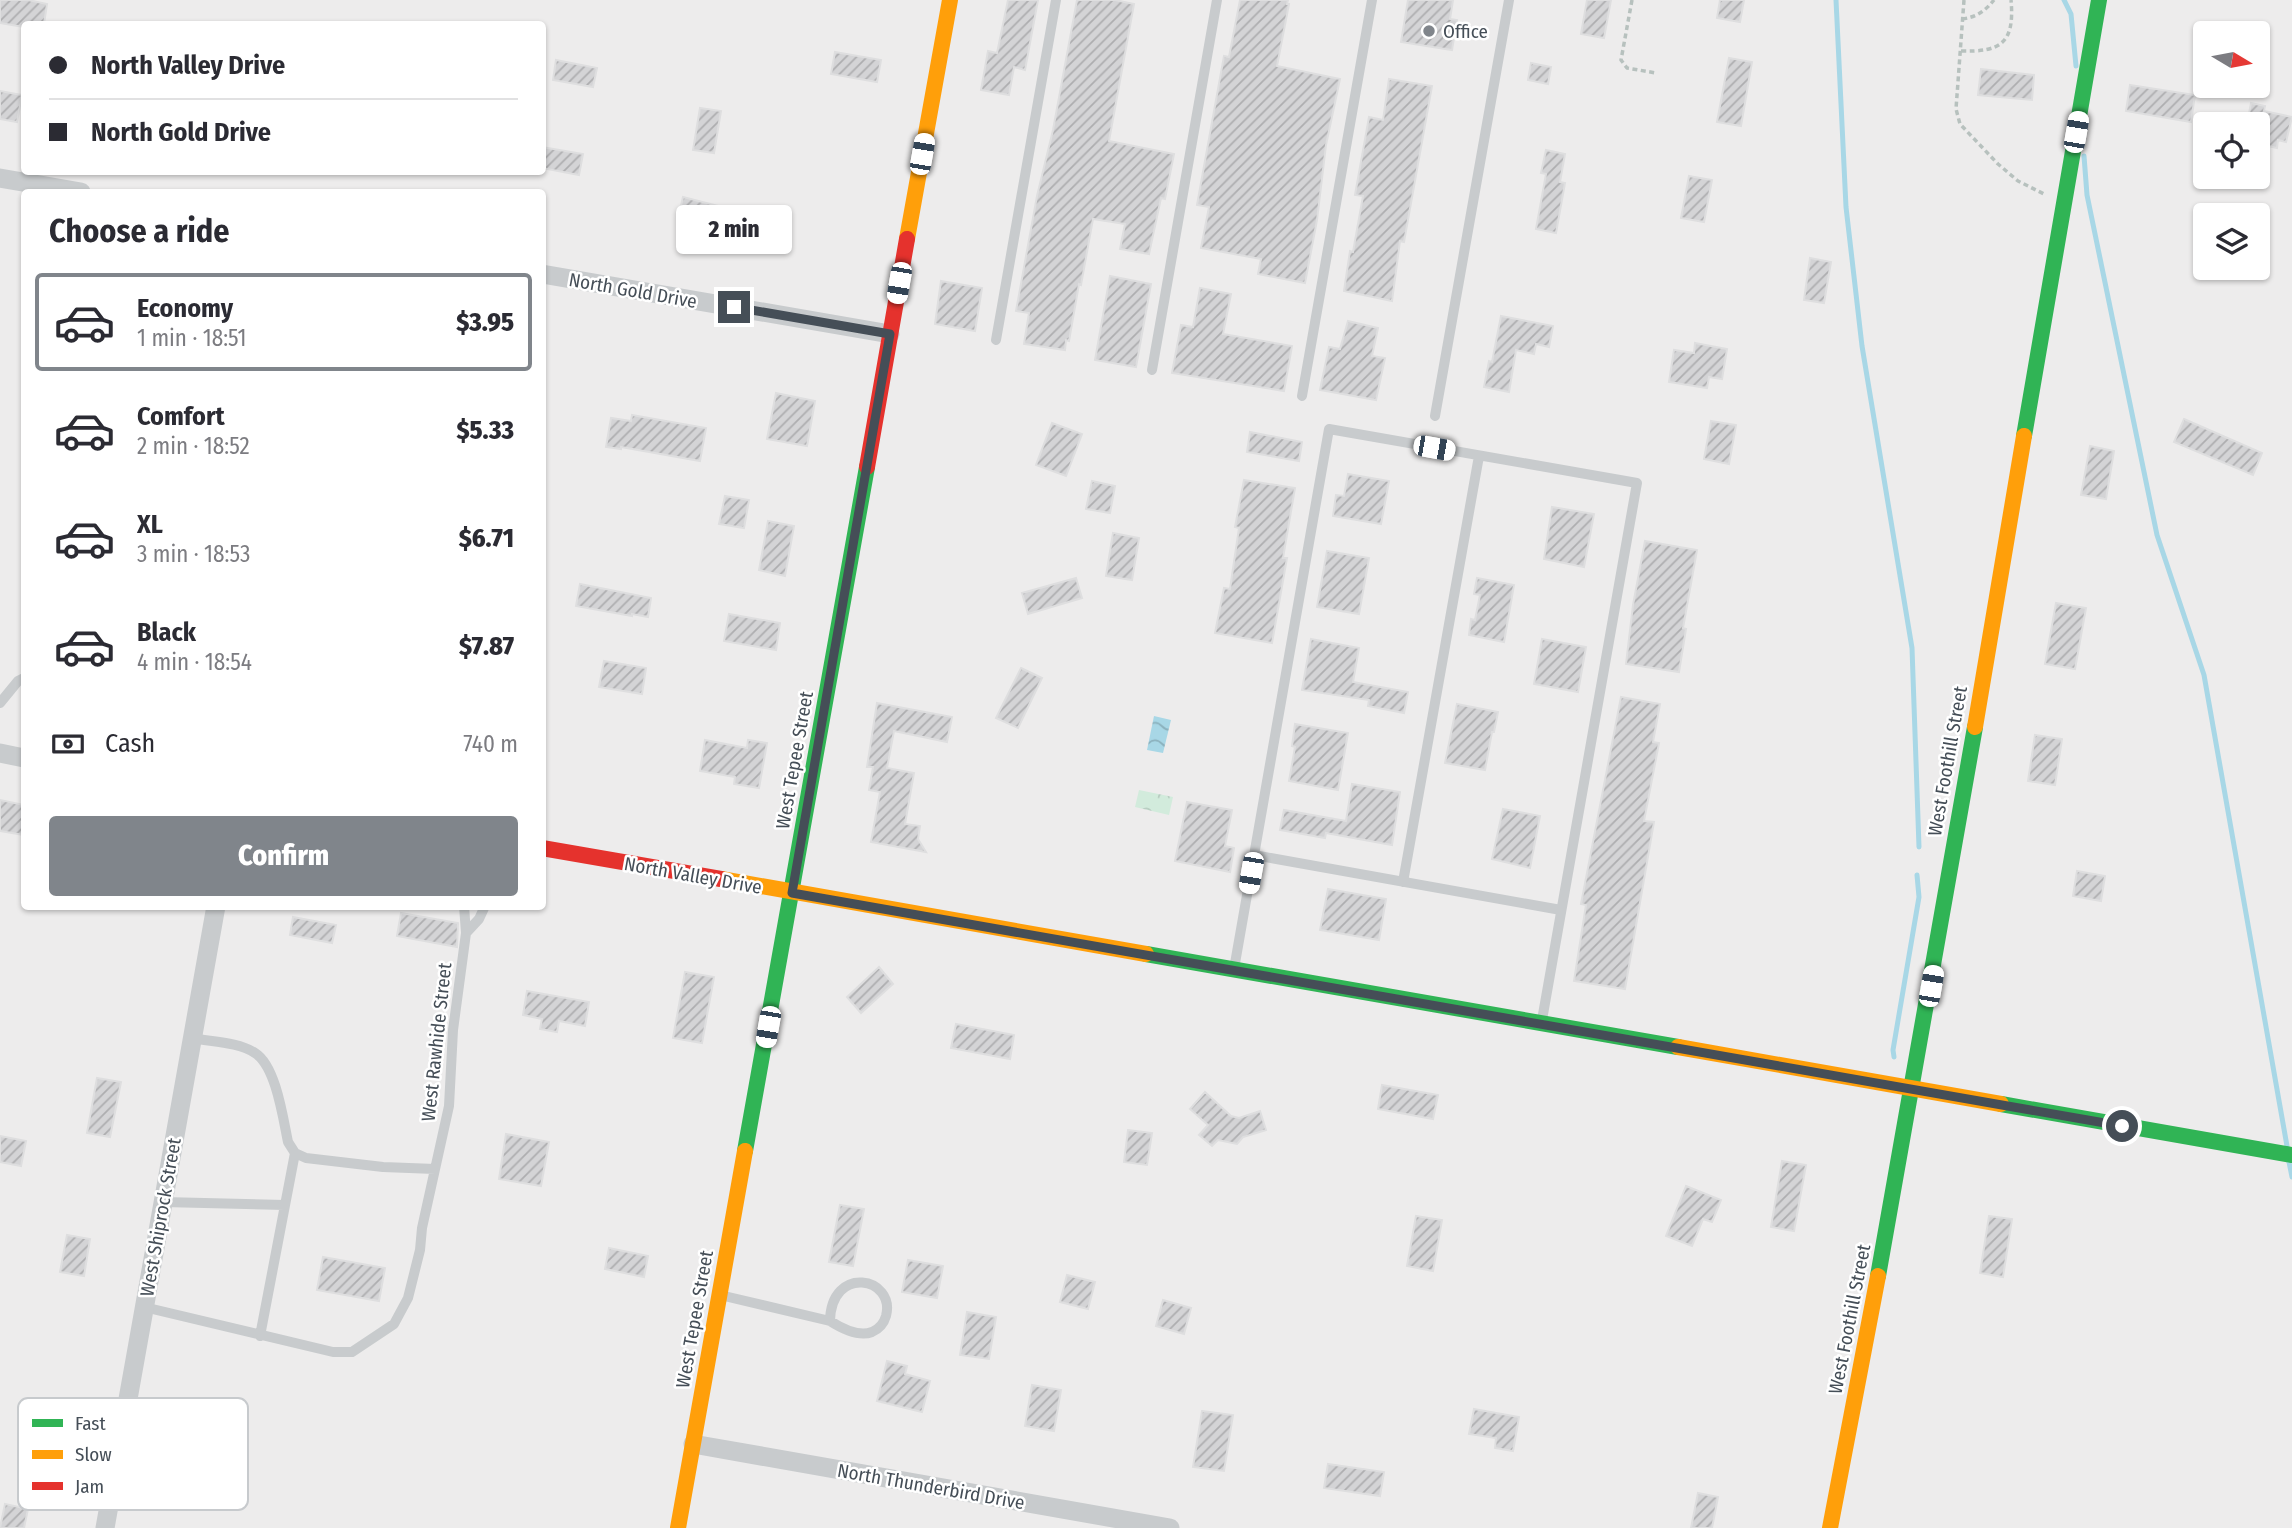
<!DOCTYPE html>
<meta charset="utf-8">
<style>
body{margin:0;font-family:"Fira Sans Condensed",sans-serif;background:#f2f2f3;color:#2b2b33;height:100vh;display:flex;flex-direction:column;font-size:26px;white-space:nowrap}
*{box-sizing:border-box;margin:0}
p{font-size:23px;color:#7c7c81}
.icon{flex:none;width:38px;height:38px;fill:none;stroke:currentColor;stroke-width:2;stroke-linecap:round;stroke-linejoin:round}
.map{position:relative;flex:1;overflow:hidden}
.side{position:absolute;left:21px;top:189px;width:525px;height:721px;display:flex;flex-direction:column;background:#fff;border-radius:7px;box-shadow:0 2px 5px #0004}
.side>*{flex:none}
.guide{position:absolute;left:21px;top:21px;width:525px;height:154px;border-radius:7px;box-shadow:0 2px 5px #0004;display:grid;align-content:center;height:154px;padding:0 28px;background:#fff}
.needle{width:46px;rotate:100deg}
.fabs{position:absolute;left:2193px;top:21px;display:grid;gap:14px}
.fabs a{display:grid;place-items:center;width:77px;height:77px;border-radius:7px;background:#fff;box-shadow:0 2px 5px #0004;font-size:35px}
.end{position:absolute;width:32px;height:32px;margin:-16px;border:9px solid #454e57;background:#fff;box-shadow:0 0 0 4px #fff}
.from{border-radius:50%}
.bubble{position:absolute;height:49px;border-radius:7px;background:#fff;box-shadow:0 2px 5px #0004;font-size:23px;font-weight:800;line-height:49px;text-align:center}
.car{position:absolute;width:21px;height:42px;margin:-21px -10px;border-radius:9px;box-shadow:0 0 5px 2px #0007;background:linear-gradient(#fff 24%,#345 0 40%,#fff 0 76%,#345 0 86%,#fff 0)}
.guide b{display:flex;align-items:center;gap:24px;height:66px;font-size:26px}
.guide b+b{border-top:2px solid #e1e1e2}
.guide i{width:18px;height:18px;background:#2b2b33}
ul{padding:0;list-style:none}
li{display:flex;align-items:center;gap:21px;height:98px;margin:0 14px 10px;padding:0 14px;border:4px solid transparent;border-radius:7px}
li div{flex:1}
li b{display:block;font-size:26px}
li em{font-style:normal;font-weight:800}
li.current{border-color:#80858b}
li>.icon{width:63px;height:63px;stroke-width:1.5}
h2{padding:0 28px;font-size:32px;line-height:84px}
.pay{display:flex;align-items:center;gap:18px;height:77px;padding:0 28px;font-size:26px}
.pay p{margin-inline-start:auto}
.action{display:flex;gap:14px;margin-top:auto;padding:14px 28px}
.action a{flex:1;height:80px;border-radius:7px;background:#80858b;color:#fff;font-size:28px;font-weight:800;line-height:80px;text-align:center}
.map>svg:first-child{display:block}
</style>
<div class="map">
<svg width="2292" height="1528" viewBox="0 0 2292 1528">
<defs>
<pattern id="park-crowns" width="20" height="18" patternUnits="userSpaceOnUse" patternTransform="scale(1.75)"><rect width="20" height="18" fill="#d2ebdc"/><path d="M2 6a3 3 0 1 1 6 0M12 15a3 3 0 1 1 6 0" fill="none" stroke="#b6cbbf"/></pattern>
<pattern id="water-waves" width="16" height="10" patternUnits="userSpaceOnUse" patternTransform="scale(1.75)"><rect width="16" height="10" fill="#a8d7e6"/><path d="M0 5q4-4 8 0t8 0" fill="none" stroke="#8bb1bd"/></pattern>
<pattern id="building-hatch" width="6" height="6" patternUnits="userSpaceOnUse" patternTransform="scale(1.75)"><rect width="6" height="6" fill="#d4d4d6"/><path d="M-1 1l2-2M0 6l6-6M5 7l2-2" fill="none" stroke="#aeaeb0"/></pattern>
</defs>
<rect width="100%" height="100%" fill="#edecec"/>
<path fill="url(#park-crowns)" d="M1139,790L1173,797L1169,815L1135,807Z"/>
<path fill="url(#water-waves)" d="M1154,716L1171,720L1163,753L1147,750Z"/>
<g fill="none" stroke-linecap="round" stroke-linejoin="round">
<path stroke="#a8d7e6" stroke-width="5" d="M1836,0L1846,207L1862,346L1912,648L1919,847
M2064,0L2071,14L2076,66
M2084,156L2087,195L2157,535L2204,675L2287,1146
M1894,1057L1893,1050L1919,897L1917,875
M2289,1162L2292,1177"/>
</g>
<path fill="url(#building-hatch)" stroke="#dededf" stroke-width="2" d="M0,0H28L47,4L44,24H24V27L0,23Z
M1008,0H1038L1025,70L1014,67L1009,95L981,90L988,51L997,53Z
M1077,0H1115L1134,4L1109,141L1174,154L1165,199L1161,198L1149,254L1120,249L1125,224L1093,219L1081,285L1079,284L1069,341L1066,340L1065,350L1024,344L1029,313L1016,311L1037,196L1053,130Z
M1240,0H1288L1287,4H1289L1277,66L1340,79L1326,145L1317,220L1305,283L1258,274L1261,259L1201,248L1209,207L1197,205L1224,56L1229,57Z
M1408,0H1453L1450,19L1457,20L1452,50L1401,42Z
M1587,0H1611L1604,38L1581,34Z
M1720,0H1744L1740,22L1717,18Z
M835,52L881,60L877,82L831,74Z
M1729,58L1752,62L1741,126L1717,122Z
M556,60L597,68L593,87L553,80Z
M1531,63L1551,67L1548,84L1528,80Z
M1981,69L2034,75L2032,100L1978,95Z
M1389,79L1432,86L1404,242L1400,241L1392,301L1344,291L1350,251L1353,252L1363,196L1355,195L1369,117L1383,120Z
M2130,85L2195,95L2191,122L2126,111Z
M0,91L22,95L17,122L0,119Z
M2251,103L2265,106L2264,111L2292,117L2286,142L2278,140L2277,148L2258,144V124H2247Z
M700,108L721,111L714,153L693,150Z
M542,147L583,154L579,175L542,168Z
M1546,150L1565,154L1560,182L1565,183L1556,233L1536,229L1546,174L1541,173Z
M1689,176L1712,180L1704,222L1681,218Z
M683,197L722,207L717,227L678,218Z
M1810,258L1831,262L1824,303L1804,300Z
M1110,276L1151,284L1136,367L1095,360Z
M941,281L982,288L975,331L935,324Z
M1200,288L1231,294L1223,334L1292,346L1284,391L1172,373L1181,325L1193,327Z
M1501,316L1553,326L1549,347L1536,344L1534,354L1516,350L1509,392L1484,387L1489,361L1492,362Z
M1348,321L1378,328L1372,356L1385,358L1376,400L1320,390L1329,347L1340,349Z
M1695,343L1727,349L1722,379L1709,377L1707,388L1669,382L1674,350L1694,353Z
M776,393L815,401L807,446L767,439Z
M632,415L706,428L700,461L621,447V449L606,447L611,418L631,421Z
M2184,419L2262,453L2253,475L2174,442Z
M1711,421L1736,425L1729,464L1704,459Z
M1052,423L1082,434L1066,476L1036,465Z
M1250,432L1302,442L1299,461L1247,452Z
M2090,446L2114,451L2106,499L2081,495Z
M1348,474L1389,481L1381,524L1333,516L1336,495L1344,496Z
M1244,480L1295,488L1283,558H1287L1272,643L1215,633L1224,588L1230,589L1239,528L1235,527Z
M1092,481L1115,486L1110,513L1086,509Z
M725,496L749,500L744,528L719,524Z
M1552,507L1594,514L1584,567L1544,559Z
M768,521L794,526L785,576L759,570Z
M1113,533L1139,538L1132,580L1106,576Z
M1645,541L1697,550L1683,628L1686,629L1679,672L1626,664L1633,605Z
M1327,551L1369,558L1359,614L1317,607Z
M1076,578L1082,598L1028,614L1022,593Z
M1477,578L1514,585L1504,642L1469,635L1471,619L1475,620L1480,595L1474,594Z
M580,584L651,598L648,617L632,614V616L576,606Z
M2056,603L2086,608L2075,669L2045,664Z
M729,614L780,623L776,650L724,641Z
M1311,639L1359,648L1353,682L1408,692L1404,713L1368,706L1369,700L1302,690Z
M1542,639L1586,647L1578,692L1534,684Z
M604,661L646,668L642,694L599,687Z
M1021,668L1042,678L1018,728L996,718Z
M1621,697L1660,704L1653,742L1659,743L1644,821L1654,822L1625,989L1574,981L1586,905L1581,904Z
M877,703L952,717L947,742L894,731L887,768L914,773L905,824L920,826L918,839L926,852L871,842L880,792L869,790L873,767H867Z
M1457,704L1498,712L1494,732H1492L1485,770L1445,763Z
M1295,724L1348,733L1338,790L1289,781L1295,747L1292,746Z
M2035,735L2062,739L2055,785L2028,781Z
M705,740L747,748L748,740L767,743L759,788L734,784L735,777L700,771Z
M1352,784L1400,792L1392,845L1326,833L1325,838L1280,830L1284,810L1346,821Z
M0,800L24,805V835L0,831Z
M1187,802L1232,810L1225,846L1234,848L1230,872L1175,861Z
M1503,809L1540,816L1530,868L1492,859Z
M2077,871L2105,876L2101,901L2073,896Z
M1328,889L1386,899L1379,940L1320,930Z
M401,913L458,923L457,947L397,936Z
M293,917L336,925L332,943L290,935Z
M879,967L893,984L861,1013L847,997Z
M685,972L714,977L702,1043L673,1038Z
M527,991L589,1002L585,1026L559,1021L557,1032L540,1029L542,1019L523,1015Z
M956,1024L1014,1035L1010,1059L951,1048Z
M97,1078L121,1082L110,1137L87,1133Z
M1382,1085L1438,1095L1433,1119L1378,1109Z
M1205,1092L1231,1116L1239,1118L1260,1111L1266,1130L1243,1137L1237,1144L1218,1140L1212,1146L1199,1135L1208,1125L1190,1109Z
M1128,1130L1152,1133L1147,1165L1124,1162Z
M506,1134L549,1142L541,1186L499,1179Z
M0,1136L26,1141L21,1166L0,1162Z
M1782,1161L1806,1165L1794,1231L1771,1227Z
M1686,1186L1721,1200L1712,1222L1703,1219L1692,1246L1666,1236Z
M840,1205L864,1209L853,1266L829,1262Z
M1416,1216L1442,1220L1433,1271L1407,1266Z
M1989,1216L2012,1219L2003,1277L1980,1273Z
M67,1235L90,1239L84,1276L60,1272Z
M609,1248L648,1256L644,1277L605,1269Z
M323,1257L385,1268L379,1301L317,1290Z
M908,1260L943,1266L937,1298L902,1292Z
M1067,1275L1095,1282L1088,1309L1060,1302Z
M1163,1300L1191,1308L1184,1334L1156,1326Z
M967,1312L996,1317L989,1359L960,1355Z
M887,1361L907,1366L905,1374L930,1381L922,1412L877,1401Z
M1032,1385L1061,1390L1054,1431L1025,1426Z
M1474,1409L1519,1417L1513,1451L1495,1448L1496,1438L1469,1434Z
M1202,1411L1233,1415L1224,1471L1193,1467Z
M1328,1464L1384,1472L1380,1496L1324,1488Z
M1698,1493L1718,1497L1712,1528H1691Z
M5,1504L28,1509L24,1528H0Z"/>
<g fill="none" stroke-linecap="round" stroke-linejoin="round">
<path stroke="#b7c1be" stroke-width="3.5" stroke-dasharray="5 3.5" stroke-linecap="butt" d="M1632,0L1621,60L1627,68L1656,73
M1964,0L1956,109L1960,124L1998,164L2018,181L2044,194
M1962,19C1977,17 1985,11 1994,0
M1961,51C2000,52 2015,44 2011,0"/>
<path stroke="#c8cbcd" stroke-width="10" d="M996,340L1056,0
M1152,370L1217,0
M1302,396L1372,0
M1435,416L1509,0
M0,703L18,681L24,678
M1254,855L1561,910
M1403,882L1479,456
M464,906L466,933
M1234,969L1329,429L1637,483L1542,1020
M192,1038C212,1042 238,1042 255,1053C276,1066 283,1118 288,1142L295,1153L306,1158L383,1167L435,1169
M163,1202L285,1205
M720,1295L830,1321C841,1328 859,1337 872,1332C879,1329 884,1323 886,1316C896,1277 831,1264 830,1321
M144,1307L333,1352H352L394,1324L408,1298L420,1250L422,1228L449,1106L453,1030L466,933L479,919L485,906
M260,1336L295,1153"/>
<path stroke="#c8cbcd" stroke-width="19" d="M0,178L81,192
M542,274L890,334
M0,753L24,758
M693,1444L1170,1528
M105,1528L216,906"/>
<path stroke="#30b455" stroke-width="16" d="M2024,436L2099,0
M1146,954L1678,1047
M2001,1104L2292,1155
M745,1151L867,467
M1878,1276L1975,727"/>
<path stroke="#ff9f0a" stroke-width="16" d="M907,239L950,0
M1975,727L2024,436
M721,879L1146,954
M1678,1047L2001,1104
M678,1528L745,1151
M1830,1528L1878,1276"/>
<path stroke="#e5322d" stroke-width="16" d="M867,467L907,239
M542,848L721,879"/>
</g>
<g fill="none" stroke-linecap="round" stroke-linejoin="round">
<path stroke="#454e57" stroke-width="9" d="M734,307L890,334L792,893L2122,1126"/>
</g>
<circle fill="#80858b" stroke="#fff" stroke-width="2.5" cx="1429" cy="31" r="7"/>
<g text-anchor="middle" stroke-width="5" stroke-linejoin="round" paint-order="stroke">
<g font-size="19" fill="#454e57" stroke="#fff" text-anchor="start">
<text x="1443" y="38">Office</text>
</g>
<g font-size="19" fill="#454e57" stroke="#fff">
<text transform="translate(633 290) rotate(10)" y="7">North Gold Drive</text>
<text transform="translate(794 760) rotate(-80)" y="7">West Tepee Street</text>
<text transform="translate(1947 761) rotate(-80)" y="7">West Foothill Street</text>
<text transform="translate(693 875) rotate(10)" y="7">North Valley Drive</text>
<text transform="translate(436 1042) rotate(-84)" y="7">West Rawhide Street</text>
<text transform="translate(160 1217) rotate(-80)" y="7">West Shiprock Street</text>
<text transform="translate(694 1319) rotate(-80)" y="7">West Tepee Street</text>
<text transform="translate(1849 1319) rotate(-79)" y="7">West Foothill Street</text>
<text transform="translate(931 1486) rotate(10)" y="7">North Thunderbird Drive</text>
</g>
</g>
<rect x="18" y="1398" width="230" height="112" rx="10" fill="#fff" stroke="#c7cacd" stroke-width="2"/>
<rect x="32" y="1419" width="31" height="8" fill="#30b455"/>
<rect x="32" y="1450" width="31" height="9" fill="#ff9f0a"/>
<rect x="32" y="1482" width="31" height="8" fill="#e5322d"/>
<g font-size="19" fill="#454e57">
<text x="75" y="1430">Fast</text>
<text x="75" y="1461">Slow</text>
<text x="75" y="1493">Jam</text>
</g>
</svg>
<div class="fabs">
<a><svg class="needle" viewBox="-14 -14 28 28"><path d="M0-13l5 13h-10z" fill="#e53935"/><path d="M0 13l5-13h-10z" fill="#7c7c81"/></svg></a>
<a><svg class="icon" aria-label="locate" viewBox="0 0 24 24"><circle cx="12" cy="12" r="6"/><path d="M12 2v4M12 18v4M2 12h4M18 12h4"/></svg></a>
<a><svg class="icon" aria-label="layers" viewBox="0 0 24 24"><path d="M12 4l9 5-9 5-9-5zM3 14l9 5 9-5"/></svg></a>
</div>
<i class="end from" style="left:2122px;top:1126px"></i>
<i class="end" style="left:734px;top:307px"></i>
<div class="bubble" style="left:676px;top:205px;width:116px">2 min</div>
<i class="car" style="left:2076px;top:132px;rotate:10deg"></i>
<i class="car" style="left:922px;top:154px;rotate:10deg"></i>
<i class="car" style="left:899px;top:283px;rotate:190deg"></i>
<i class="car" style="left:1434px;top:448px;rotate:100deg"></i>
<i class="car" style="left:1251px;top:873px;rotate:190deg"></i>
<i class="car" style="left:1931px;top:986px;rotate:10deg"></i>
<i class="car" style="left:768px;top:1027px;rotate:190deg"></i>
<div class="guide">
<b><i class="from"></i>North Valley Drive</b>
<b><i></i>North Gold Drive</b>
</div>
<section class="side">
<h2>Choose a ride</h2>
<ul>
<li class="current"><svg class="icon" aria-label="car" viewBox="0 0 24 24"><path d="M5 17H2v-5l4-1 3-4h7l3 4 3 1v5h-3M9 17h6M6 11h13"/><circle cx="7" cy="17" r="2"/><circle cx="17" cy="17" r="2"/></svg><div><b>Economy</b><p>1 min · 18:51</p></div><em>$3.95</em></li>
<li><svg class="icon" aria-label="car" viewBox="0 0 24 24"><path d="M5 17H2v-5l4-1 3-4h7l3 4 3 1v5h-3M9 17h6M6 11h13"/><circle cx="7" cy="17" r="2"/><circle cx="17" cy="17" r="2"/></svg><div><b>Comfort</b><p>2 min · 18:52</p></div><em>$5.33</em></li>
<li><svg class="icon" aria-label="car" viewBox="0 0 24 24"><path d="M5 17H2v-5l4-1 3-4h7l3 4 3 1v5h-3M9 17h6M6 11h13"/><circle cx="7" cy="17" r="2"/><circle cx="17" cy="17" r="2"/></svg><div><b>XL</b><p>3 min · 18:53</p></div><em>$6.71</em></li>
<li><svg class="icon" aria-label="car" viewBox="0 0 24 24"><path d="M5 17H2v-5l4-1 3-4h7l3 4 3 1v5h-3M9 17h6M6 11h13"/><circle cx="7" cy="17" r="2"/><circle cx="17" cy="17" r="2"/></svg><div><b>Black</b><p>4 min · 18:54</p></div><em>$7.87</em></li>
</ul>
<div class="pay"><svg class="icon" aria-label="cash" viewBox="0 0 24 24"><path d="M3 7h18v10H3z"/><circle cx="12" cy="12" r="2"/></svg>Cash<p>740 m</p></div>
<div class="action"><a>Confirm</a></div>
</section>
</div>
